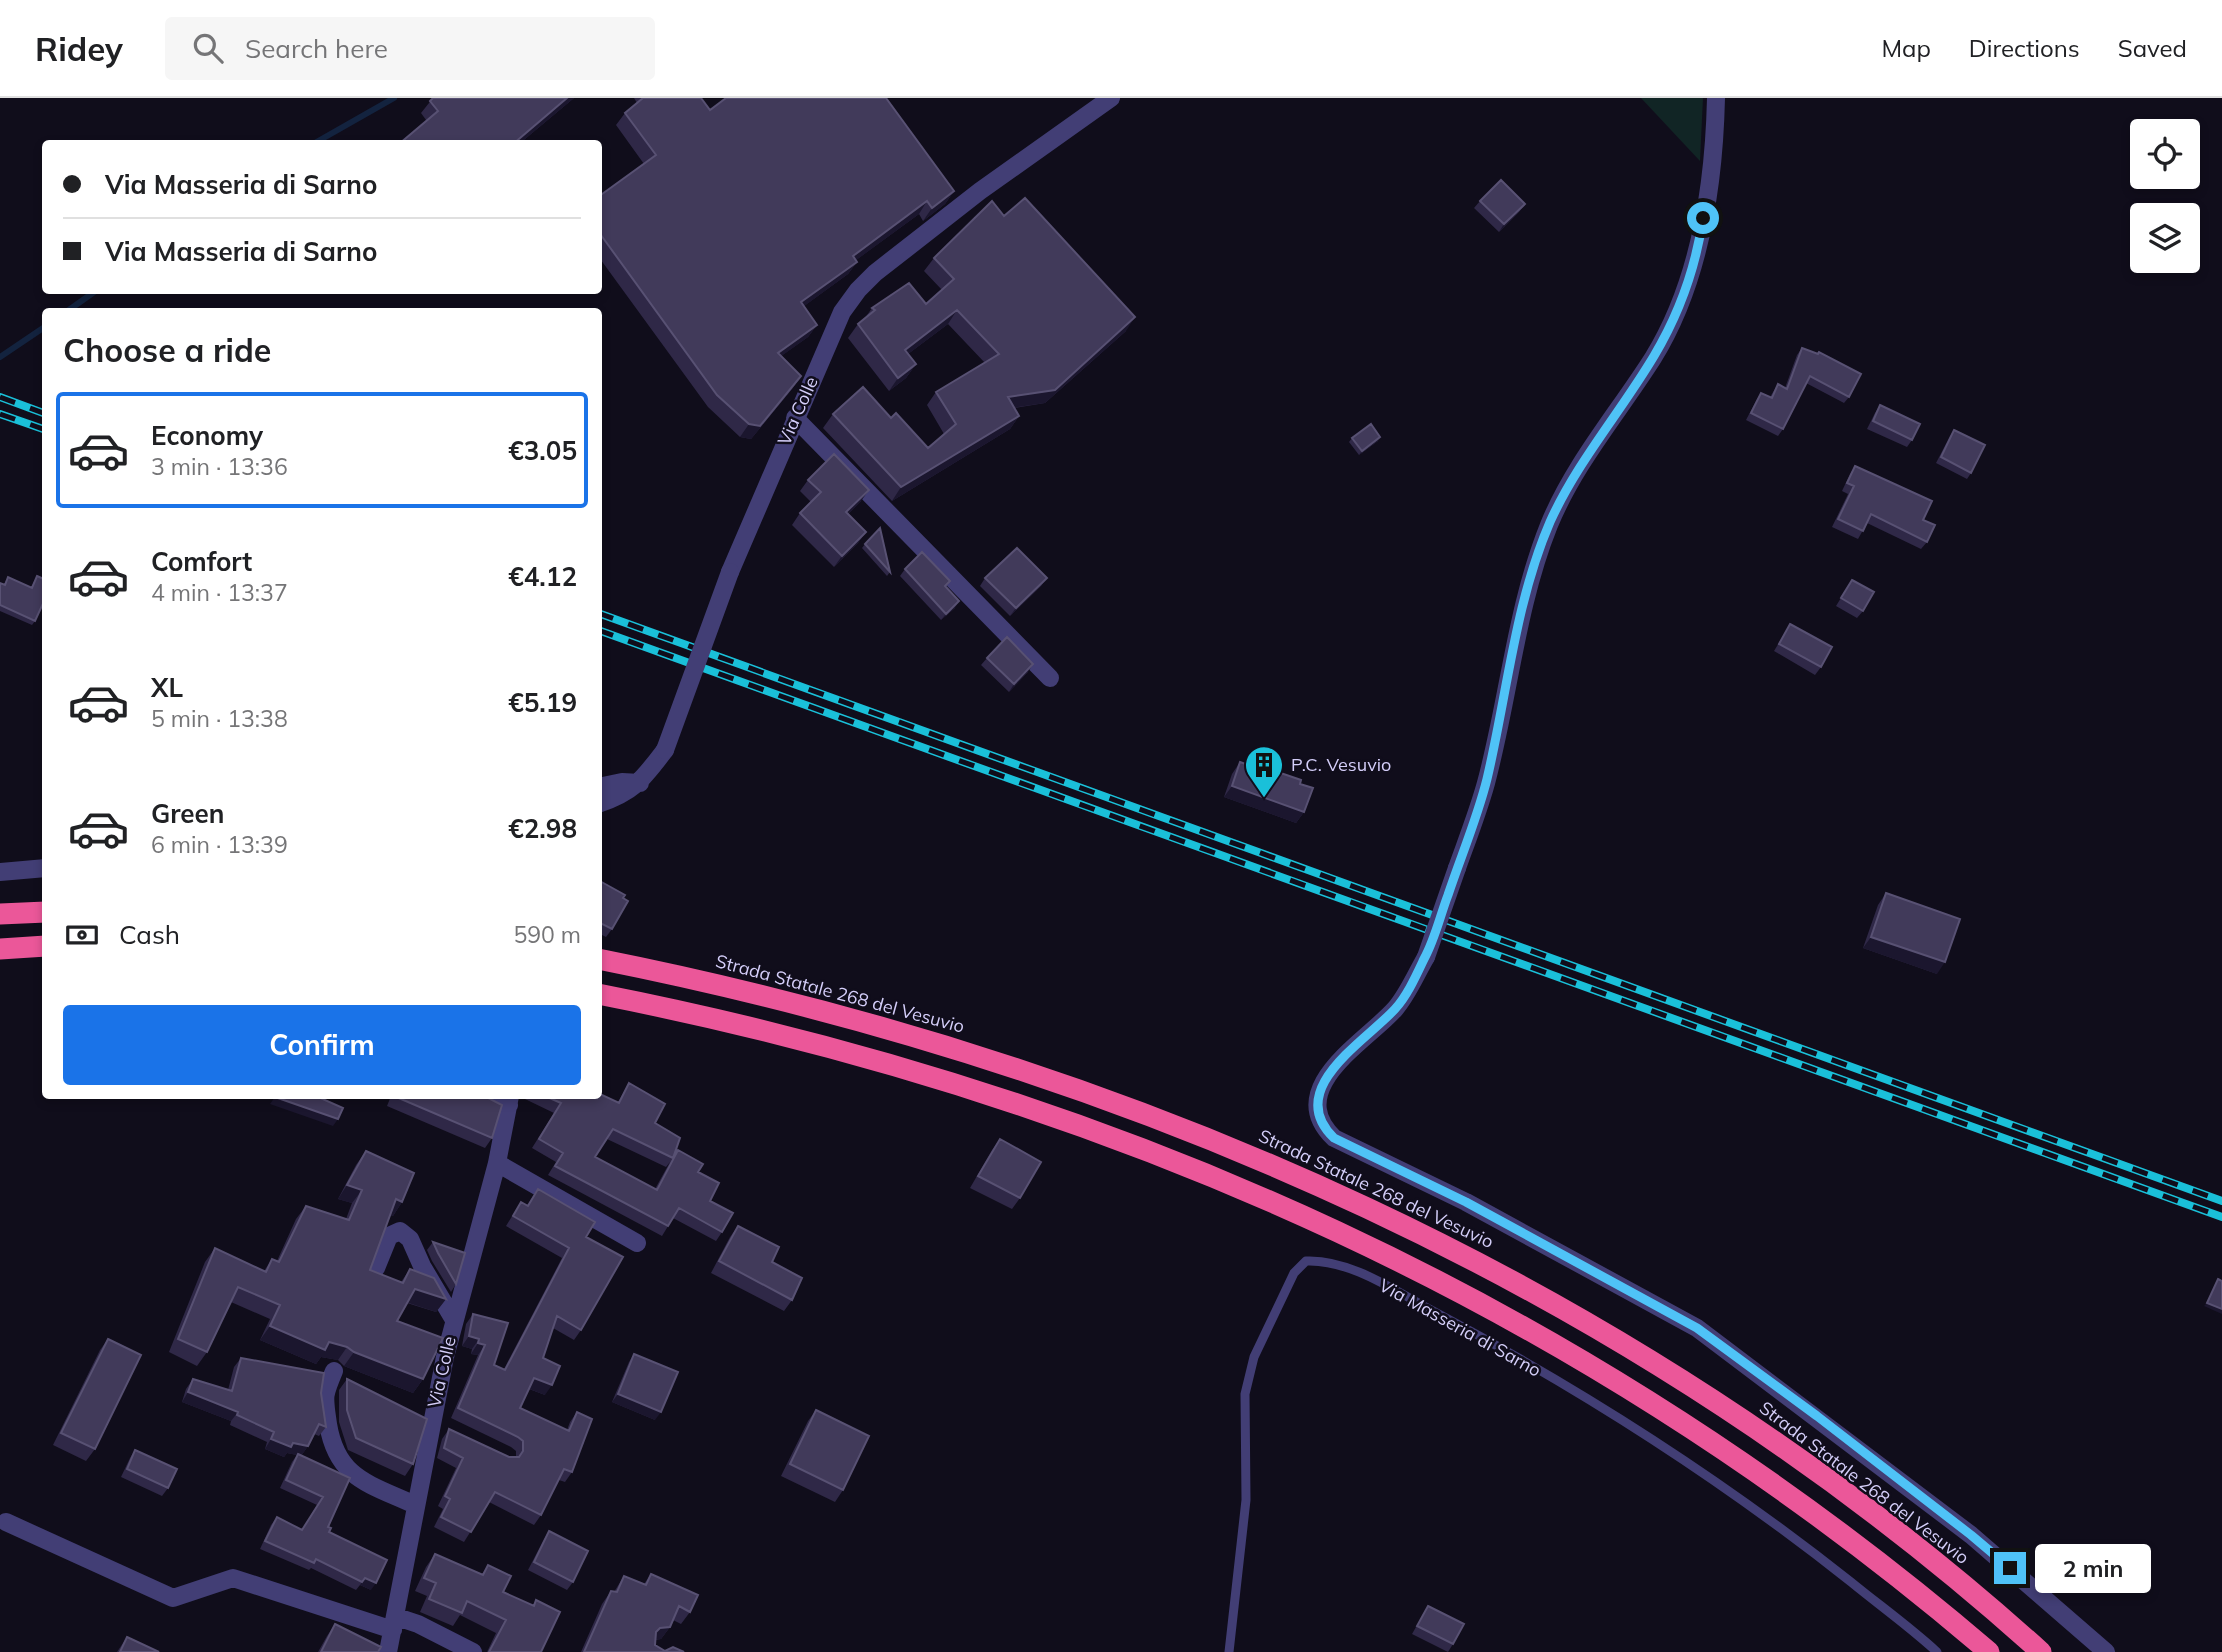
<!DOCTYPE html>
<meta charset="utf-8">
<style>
body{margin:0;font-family:Mulish,sans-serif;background:#f6f6f6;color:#202124;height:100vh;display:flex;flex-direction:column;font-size:26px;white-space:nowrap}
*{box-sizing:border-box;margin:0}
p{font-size:23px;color:#757577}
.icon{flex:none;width:38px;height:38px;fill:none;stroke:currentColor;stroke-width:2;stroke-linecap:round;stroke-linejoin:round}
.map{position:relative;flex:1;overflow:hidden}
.panel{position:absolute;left:42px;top:210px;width:560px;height:791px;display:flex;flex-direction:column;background:#fff;border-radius:7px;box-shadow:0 4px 10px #0003}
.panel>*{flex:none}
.top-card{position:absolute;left:42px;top:42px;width:560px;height:154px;border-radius:7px;box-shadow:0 4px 10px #0003;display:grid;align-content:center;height:154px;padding:0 21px;background:#fff}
.tools{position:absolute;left:2130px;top:21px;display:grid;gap:14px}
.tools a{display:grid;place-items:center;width:70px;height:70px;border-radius:7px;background:#fff;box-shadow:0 4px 10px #0003;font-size:35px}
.end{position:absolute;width:32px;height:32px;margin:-16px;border:9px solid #4fc3f7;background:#111;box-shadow:0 0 0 4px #111}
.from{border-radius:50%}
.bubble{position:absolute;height:49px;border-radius:7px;background:#fff;box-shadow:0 4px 10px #0003;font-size:23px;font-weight:700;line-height:49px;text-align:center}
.top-card b{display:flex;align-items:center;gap:24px;height:66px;font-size:26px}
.top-card b+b{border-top:2px solid #e0e0e0}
.top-card i{width:18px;height:18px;background:#202124}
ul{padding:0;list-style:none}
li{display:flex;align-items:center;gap:21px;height:116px;margin:0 14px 10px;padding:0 7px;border:4px solid transparent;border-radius:7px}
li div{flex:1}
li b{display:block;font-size:26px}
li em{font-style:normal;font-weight:700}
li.current{border-color:#1a73e8}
li>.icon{width:63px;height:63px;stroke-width:1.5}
h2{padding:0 21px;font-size:32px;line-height:84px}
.pay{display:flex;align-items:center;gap:18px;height:77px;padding:0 21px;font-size:26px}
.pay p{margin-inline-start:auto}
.button{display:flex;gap:14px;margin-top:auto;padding:14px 21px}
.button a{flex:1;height:80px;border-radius:7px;background:#1a73e8;color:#fff;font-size:28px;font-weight:700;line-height:80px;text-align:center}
header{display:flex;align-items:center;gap:42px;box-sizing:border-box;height:98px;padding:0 35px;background:#fff;border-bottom:2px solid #e0e0e0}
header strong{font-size:33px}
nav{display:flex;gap:38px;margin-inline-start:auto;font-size:24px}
.search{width:490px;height:63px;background:#f6f6f6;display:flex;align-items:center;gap:18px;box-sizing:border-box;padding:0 24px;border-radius:7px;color:#757577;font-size:26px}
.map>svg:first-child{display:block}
</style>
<header>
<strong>Ridey</strong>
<div class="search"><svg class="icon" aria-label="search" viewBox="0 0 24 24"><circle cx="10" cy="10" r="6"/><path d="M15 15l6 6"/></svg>Search here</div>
<nav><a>Map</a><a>Directions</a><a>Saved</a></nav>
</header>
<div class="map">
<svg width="2222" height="1554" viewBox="0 0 2222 1554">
<rect width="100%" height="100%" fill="#100d1b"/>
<path fill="#112525" d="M1641,0H1703L1700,63Z"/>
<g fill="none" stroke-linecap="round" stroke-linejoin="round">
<path stroke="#13233f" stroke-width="6" d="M313,46L394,0
M66,214L97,192
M0,259L46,228"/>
<path stroke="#423e75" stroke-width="9" d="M1229,1554L1246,1402L1245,1296L1254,1259L1294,1175L1306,1163C1350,1161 1395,1193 1433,1213C1579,1290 1721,1381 1851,1484C1879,1507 1910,1529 1937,1554"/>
<path stroke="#423e75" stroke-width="18" d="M795,320L1050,580
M730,474L842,214L858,192L875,175L980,93L1111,0
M598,689L622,684L640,685
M598,706C634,694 643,681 665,652
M1457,770C1467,742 1478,714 1486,685C1509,599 1516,509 1549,427C1574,366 1618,315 1653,260C1700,184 1714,88 1716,0
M0,774L46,770
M1426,859C1416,876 1408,896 1395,911C1367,943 1282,990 1334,1040L1466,1104L1697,1230L1971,1437L2106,1554
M488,998L509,1007
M497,1065L637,1145
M376,1170L389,1138L400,1133L410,1141L422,1168L454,1222
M334,1273C323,1299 324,1298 328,1326C337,1381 370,1386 415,1407
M6,1424L173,1500L233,1480L393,1532
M397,1519L418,1526L473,1554
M388,1554L445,1259L497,1065L510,998"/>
<path stroke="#eb5799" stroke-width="21" d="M0,816L46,814
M0,851L46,848
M598,861C1131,967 1635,1188 2041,1554
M598,896C1118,998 1585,1208 1989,1554"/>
<defs>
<path id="rail" d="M0,299L46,316
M0,316L46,332
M598,515L2222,1103
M598,532L2222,1119"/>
</defs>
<use href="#rail" stroke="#1ac0d9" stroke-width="8"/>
<use href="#rail" stroke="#100d1b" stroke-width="5" stroke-dasharray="16" stroke-linecap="butt"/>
<path stroke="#423e75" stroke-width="18" d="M665,652L730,474
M1426,859L1457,770"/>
</g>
<path fill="#2f2847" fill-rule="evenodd" d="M433,0H574L519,46L426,22L421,15Z
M634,0H701L710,12L954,93L945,106L923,123L919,116L856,162L857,164L848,176L804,208L817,227L808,239L781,258L801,278L792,291L751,341L740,339L708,309L598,158V99L644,66L616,27L625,15L637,5Z
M1480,103L1525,106L1519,114L1499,134L1474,110Z
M1004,118L1126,233L1045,305L1014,310L1019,318L1010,331L892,403L823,330L833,316L891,320L928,350L944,336L927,307L936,294L985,265L948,226L908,256L916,266L906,280L889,293L848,240L858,226L865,220L872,210L926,206L942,192L924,173L934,160Z
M1802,250L1817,256L1819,254L1849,299L1844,305L1806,285L1783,331L1778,338L1746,322L1757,301L1761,295L1770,299L1778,286L1785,290L1797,257Z
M1880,307L1912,342L1907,349L1867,331L1875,315Z
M1954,332L1971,375L1967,381L1936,365L1950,338Z
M1352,340L1378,343L1359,357L1349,344Z
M1855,368L1923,422L1927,444L1921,451L1867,425L1858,441L1832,429L1848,396L1842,393L1850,376Z
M808,382L861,403L848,416L866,434L858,445L834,469L792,427L800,415L811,404L800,393Z
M865,446L890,474L887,478L862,450Z
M905,471L950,483L946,489L955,510L941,522L900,478Z
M37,478L35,523L32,527L0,513V485L4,486L8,479L31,489Z
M985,480H1047L1041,488L1010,518L980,488Z
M1852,482L1863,513L1857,520L1836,508Z
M1790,526L1821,569L1815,577L1774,553Z
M987,560L1028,574L1009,594L981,567Z
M1240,664L1270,675L1272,672L1300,686L1304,714L1296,725L1224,699L1232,676Z
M598,782L623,800L612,831L606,839L598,835Z
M1886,795L1937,876L1863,850L1878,807Z
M629,985L655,1025L673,1059L678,1052L698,1074L722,1134L716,1143L673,1120L662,1138L548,1077L556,1064L532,1050L554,1015L525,1001L526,998H598L618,1004ZM607,1041L666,1069L670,1064L655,1091L595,1059Z
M391,998H486L492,1040L485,1050L387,1008Z
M1000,1041L1020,1100L1012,1111L970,1090L992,1052Z
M366,1053L402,1104L393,1118L390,1117L370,1172L401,1184L410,1171L446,1201L436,1214L407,1205L397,1223L423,1281L413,1295L344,1268L338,1262L321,1259L316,1266L260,1242L270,1221L231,1204L207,1254L197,1268L169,1254L205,1164L215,1150L264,1173L272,1161L277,1163L296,1121L306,1108L346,1121L352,1105L338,1101L356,1067Z
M538,1091L586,1139L581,1232L574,1242L553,1230L543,1260L545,1297L529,1291L520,1310L567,1332L570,1324L577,1314L572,1374L565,1384L559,1382L541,1417L534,1427L489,1404L464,1444L434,1429L443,1411L438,1408L456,1370L437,1360L442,1341L449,1331L509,1359H516V1353L511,1349L451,1320L478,1257L471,1256L472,1251L462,1248L466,1226L473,1216L494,1267L504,1271L562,1160L506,1128L521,1104L527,1107Z
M738,1128L772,1164L792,1202L784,1213L711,1175L730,1139Z
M433,1144L456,1186L451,1194L432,1163L427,1152Z
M108,1241L95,1351L86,1363L53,1347L100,1252Z
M634,1256L655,1322L612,1304L629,1264Z
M241,1260L321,1295L326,1329L319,1338L314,1336L308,1348L301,1358L350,1380L328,1429L329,1434L371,1492L360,1487L356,1492L311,1470L309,1472L260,1451L271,1427L277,1419L302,1432L317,1407L280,1390L292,1364L297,1357L287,1355L284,1359L265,1351L267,1344L230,1327L231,1323L182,1304L186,1291L193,1281L228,1292L234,1269Z
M347,1281L413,1366L405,1378L348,1352L339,1324V1292Z
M816,1312L843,1392L835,1404L781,1378L808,1323Z
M135,1352L168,1390L162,1398L121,1379L130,1360Z
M549,1433L573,1484L567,1492L528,1472L544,1441Z
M435,1456L482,1476L488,1467L503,1494L532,1508L536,1502L541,1554H487L496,1535L460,1517L453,1528L420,1514L427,1498L415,1493L426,1469Z
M651,1476L690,1514L681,1526L673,1522L670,1529L661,1541L655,1542V1547L665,1553L684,1554H581L602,1506L611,1493L614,1494L624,1478L644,1486Z
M1428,1508L1453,1546L1448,1554L1412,1536Z
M335,1526L378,1554H318L327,1538Z
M127,1539L159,1554H117Z"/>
<path fill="#1b162e" d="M567,0H574L519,46H513Z
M954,93L945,106L923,123L932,110Z
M927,103L919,116L844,171L853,158Z
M1525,106L1519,114L1499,134L1504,126Z
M857,164L848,176L792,217L801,204Z
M957,212L948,226L896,265L905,252Z
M1135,219L1126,233L1045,305L998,312L1008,299Z
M817,227L808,239L769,267L778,255Z
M916,266L906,280L889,293L898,280Z
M801,278L792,291L751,341L740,339L749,326Z
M1019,318L1010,331L892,403L901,389Z
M1380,339L1378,343L1359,357L1362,353Z
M869,392L861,403L838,426L846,414Z
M866,434L858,445L834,469L842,458Z
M1047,480L1041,488L1010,518L1016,510Z
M959,503L955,510L941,522L946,516Z
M1033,566L1028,574L1009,594L1014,586Z
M1232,688L1304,714L1296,725L1224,699Z
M1871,839L1945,864L1937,876L1863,850Z
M275,999L338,1021L333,1028L270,1006Z
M347,1087L362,1092L352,1105L338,1101Z
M396,1101L402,1104L393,1118L386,1115Z
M415,1191L446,1201L436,1214L406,1204Z
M2207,1205L2222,1211V1216L2204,1208Z
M270,1228L329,1244L347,1249L338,1262L321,1259L316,1266L260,1242Z
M469,1238L479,1241L472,1251L462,1248Z
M478,1245L485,1247L478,1257L471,1256Z
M354,1254L423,1281L413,1295L344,1268Z
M534,1280L552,1287L545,1297L527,1290Z
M188,1294L238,1314L231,1323L182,1304Z
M618,1296L661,1314L655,1322L612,1304Z
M271,1341L293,1345L308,1348L301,1358L287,1355L284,1359L265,1351Z
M365,1480L376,1485L371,1492L360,1487Z
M670,1529L661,1541L651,1542L656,1534L660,1530Z"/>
<path fill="#413a5a" stroke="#585173" stroke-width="2" d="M433,0H567L513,46H399L438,13L430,3Z
M643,0H701L710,12L726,0H886L954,93L932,110L927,103L853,158L857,164L801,204L817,227L778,255L801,278L760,328L749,326L717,297L598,133V99L656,57L625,15Z
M1501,82L1525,106L1504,126L1480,103Z
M1025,100L1135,219L1055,292L1008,299L1019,318L901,389L833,316L863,289L891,320L896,315L928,350L956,326L936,294L999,256L957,212L905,252L916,266L898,280L858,226L875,212L872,210L909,185L926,206L954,181L934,160L992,103L1004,118Z
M1802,250L1818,256L1819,254L1861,276L1849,299L1810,278L1783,331L1751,315L1761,295L1772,300L1778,286L1787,291Z
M1880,307L1920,326L1912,342L1873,323Z
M1371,326L1380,339L1362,353L1352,340Z
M1954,332L1985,347L1971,375L1941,359Z
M834,356L869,392L846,414L866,434L842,458L800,415L821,394L808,382Z
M1855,368L1932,403L1923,422L1935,427L1927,444L1871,416L1863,433L1838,421L1854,388L1847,385Z
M880,430L890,474L865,446Z
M1017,450L1047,480L1016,510L985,480Z
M922,454L950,483L945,488L959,503L946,516L905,471Z
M37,478L46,482V499L35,523L0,507V485L5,487L8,479L32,490Z
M1852,482L1874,494L1863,513L1841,500Z
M1790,526L1832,549L1821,569L1779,546Z
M1007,539L1033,566L1014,586L987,560Z
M1240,664L1271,675L1272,672L1301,682L1300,686L1313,690L1304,714L1232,688Z
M598,782L625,797L623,800L628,803L612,831L598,824Z
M1886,795L1960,821L1945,864L1871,839Z
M629,985L665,1006L655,1025L680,1040L673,1060L613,1031L595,1059L657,1092L678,1052L703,1066L698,1074L719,1085L710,1103L733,1115L722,1134L679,1110L668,1128L555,1068L563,1055L539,1041L561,1005L545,998H598V995L619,1005Z
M276,998H316L343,1010L338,1021L275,999Z
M394,998H486V999L502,1007L492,1040Z
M1000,1041L1041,1064L1020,1100L978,1078Z
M366,1053L414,1075L402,1104L396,1101L370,1172L403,1185L410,1171L434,1180L446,1201L415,1191L397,1223L443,1240L423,1281L354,1254L347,1249L329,1244L325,1252L270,1228L280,1207L238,1189L207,1254L178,1241L215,1150L266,1174L272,1161L279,1164L306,1108L349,1122L362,1092L347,1087Z
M538,1091L595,1124L586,1139L623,1159L581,1232L557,1218L543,1260L560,1268L552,1287L534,1280L520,1310L569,1333L577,1314L592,1321L572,1374L564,1371L541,1417L495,1394L471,1434L441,1419L450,1401L445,1398L463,1360L444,1350L449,1331L509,1359H519L523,1353V1343L518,1339L458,1310L485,1247L478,1245L479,1241L469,1238L473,1216L508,1225L494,1267L505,1272L569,1150L513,1118L521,1104L528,1108Z
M738,1128L779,1149L772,1164L802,1180L792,1202L719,1163Z
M433,1144L465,1155L456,1186L438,1155Z
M2218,1181L2222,1183V1211L2207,1205Z
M108,1241L141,1257L95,1351L61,1335Z
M634,1256L678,1274L661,1314L618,1296Z
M241,1260L324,1275L321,1295L326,1329L319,1326L308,1348L293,1345L291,1349L271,1341L274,1334L237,1317L238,1314L188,1294L193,1281L232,1293Z
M347,1281L427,1321L413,1366L356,1340L347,1312Z
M816,1312L869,1338L843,1392L790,1366Z
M135,1352L177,1371L168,1390L127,1371Z
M298,1356L350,1380L328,1429L331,1430L329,1434L387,1462L376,1485L365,1480L362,1484L316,1461L314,1465L265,1443L277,1419L302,1432L323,1399L286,1382Z
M549,1433L588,1453L573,1484L534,1464Z
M435,1456L483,1477L488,1467L511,1478L503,1494L534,1508L536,1502L560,1514L541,1554H489L506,1522L467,1503L462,1515L429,1501L436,1485L424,1480Z
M651,1476L698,1497L690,1514L679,1508L670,1529L660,1530L656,1534L655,1547L665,1553L673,1549L684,1554H584L611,1493L617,1494L624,1478L646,1487Z
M1428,1508L1464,1526L1453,1546L1417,1528Z
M335,1526L381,1549L378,1554H321Z
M127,1539L159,1554H120Z"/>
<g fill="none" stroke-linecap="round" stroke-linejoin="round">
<path stroke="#4fc3f7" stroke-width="9" d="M1703,120C1696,168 1679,216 1654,258C1620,315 1577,364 1550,424C1515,505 1507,597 1487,681C1477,721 1461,758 1448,797C1440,818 1435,841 1424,861C1416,878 1407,898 1395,911C1366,943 1283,991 1334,1040L1466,1104L1697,1230L1817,1318L1971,1437L2010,1470"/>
</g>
<defs>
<symbol id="building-pin" viewBox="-11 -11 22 30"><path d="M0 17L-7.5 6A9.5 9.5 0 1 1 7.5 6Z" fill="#1ac0d9" stroke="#100d1b"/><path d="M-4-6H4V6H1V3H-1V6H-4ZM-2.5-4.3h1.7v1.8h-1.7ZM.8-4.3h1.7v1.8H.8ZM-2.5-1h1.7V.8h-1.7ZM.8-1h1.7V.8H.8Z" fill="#111"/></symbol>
</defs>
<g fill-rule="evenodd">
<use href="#building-pin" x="1242" y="645" width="44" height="60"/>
</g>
<g text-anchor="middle" stroke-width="5" stroke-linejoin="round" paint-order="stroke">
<g font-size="18" fill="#d4cef9" stroke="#100d1b">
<text transform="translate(798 313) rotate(-66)" y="6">Via Colle</text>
<text transform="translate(840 896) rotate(15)" y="6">Strada Statale 268 del Vesuvio</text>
<text transform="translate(1376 1091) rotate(25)" y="6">Strada Statale 268 del Vesuvio</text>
<text transform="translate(1460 1230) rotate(29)" y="6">Via Masseria di Sarno</text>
<text transform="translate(442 1274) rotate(-77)" y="6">Via Colle</text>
<text transform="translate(1864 1385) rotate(37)" y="6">Strada Statale 268 del Vesuvio</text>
</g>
<g font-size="18" fill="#d4cef9" stroke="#100d1b" text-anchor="start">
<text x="1291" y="673">P.C. Vesuvio</text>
</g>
</g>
</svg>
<div class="tools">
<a><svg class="icon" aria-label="locate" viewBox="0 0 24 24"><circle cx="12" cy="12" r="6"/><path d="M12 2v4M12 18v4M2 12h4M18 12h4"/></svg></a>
<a><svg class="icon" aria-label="layers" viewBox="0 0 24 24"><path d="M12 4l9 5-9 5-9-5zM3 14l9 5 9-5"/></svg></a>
</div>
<i class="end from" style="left:1703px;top:120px"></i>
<i class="end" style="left:2010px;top:1470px"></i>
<div class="bubble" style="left:2035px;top:1446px;width:116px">2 min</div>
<div class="top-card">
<b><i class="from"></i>Via Masseria di Sarno</b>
<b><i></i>Via Masseria di Sarno</b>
</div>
<section class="panel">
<h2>Choose a ride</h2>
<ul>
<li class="current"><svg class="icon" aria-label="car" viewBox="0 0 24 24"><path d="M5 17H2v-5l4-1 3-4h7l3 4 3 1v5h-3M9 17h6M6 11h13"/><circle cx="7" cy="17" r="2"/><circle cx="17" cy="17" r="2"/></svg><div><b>Economy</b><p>3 min · 13:36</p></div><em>€3.05</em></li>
<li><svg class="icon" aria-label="car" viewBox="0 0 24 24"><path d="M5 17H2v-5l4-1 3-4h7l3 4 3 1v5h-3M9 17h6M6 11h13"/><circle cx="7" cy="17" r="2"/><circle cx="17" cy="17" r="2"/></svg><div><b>Comfort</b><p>4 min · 13:37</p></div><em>€4.12</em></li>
<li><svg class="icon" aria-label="car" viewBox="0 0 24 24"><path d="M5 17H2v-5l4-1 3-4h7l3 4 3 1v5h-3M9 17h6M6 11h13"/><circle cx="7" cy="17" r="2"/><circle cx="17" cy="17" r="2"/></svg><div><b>XL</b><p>5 min · 13:38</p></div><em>€5.19</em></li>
<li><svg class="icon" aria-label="car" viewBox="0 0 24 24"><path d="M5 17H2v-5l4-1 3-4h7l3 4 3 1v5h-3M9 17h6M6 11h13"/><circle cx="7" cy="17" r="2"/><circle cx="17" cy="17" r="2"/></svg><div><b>Green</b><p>6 min · 13:39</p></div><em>€2.98</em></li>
</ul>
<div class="pay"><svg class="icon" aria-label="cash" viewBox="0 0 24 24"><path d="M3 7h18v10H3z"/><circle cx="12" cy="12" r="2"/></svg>Cash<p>590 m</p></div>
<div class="button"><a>Confirm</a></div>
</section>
</div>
